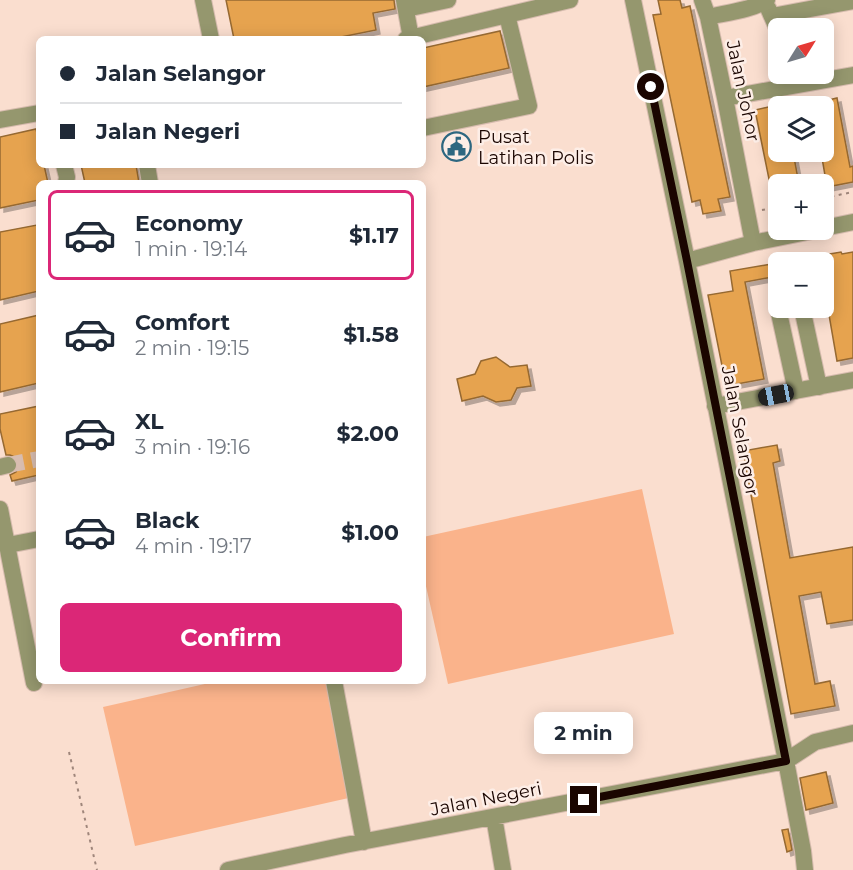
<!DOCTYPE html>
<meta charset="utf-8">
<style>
body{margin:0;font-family:Montserrat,sans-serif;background:#f6f6f7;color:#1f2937;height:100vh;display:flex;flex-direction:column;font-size:22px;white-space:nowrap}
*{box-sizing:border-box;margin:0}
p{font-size:20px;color:#747a83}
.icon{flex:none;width:33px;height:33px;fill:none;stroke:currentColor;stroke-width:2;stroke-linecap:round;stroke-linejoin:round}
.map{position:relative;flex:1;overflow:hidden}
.panel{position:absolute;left:36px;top:180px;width:390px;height:504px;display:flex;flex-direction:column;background:#fff;border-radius:9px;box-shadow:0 3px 15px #0003}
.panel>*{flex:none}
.guide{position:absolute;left:36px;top:36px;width:390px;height:132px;border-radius:9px;box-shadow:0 3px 15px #0003;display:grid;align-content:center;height:132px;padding:0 24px;background:#fff}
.needle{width:39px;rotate:53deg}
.tools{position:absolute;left:768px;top:18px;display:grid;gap:12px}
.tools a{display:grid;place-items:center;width:66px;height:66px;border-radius:9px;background:#fff;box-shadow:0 3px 15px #0003;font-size:30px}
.end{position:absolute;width:27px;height:27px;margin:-14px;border:8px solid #1a0500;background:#fff;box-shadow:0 0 0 3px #fff}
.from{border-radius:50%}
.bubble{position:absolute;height:42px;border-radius:9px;background:#fff;box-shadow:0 3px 15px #0003;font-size:20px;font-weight:700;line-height:42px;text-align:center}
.car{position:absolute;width:18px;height:36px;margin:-18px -9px;border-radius:8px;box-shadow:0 0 4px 2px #0007;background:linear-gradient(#222 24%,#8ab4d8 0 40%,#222 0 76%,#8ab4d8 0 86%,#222 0)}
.guide b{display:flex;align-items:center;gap:21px;height:57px;font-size:22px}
.guide b+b{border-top:2px solid #e0e1e3}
.guide i{width:15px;height:15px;background:#1f2937}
ul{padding:10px 0 0;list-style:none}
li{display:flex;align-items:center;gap:18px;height:90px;margin:0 12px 9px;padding:0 12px;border:3px solid transparent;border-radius:9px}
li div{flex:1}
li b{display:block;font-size:22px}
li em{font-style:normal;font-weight:700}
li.on{border-color:#db2777}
li>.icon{width:54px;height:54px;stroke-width:1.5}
.primary-button{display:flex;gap:12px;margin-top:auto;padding:12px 24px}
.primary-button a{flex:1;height:69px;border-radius:9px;background:#db2777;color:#fff;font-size:24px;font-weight:700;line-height:69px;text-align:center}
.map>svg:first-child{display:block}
</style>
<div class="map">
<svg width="853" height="870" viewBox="0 0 853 870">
<defs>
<filter id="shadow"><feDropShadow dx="4" dy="4" stdDeviation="0" flood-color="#0004"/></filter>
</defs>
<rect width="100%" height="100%" fill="#fadecf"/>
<path fill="#fab38b" d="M642,489L674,634L448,684L423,573V537Z
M218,681H326L353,797L135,846L103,707Z"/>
<path fill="#e6a34f" stroke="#966931" stroke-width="1.5" filter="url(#shadow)" d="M226,0H394L395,9L373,13L376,30L331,39H234Z
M658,0H680L682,8L690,6L730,197L718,199L721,211L703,214L700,200L692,202L653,15L661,14Z
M500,31L509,68L423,87V48Z
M837,98L850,167L853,166V182L827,187L821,152H824V101Z
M778,105V152H793L799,184H770L755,110Z
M36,129L39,141V165H44L48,183H39V200L0,208V137Z
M81,165H136L139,183H85Z
M37,225L39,235V291L0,300V232Z
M841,252L842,254L853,252V358L837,361L824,286V255Z
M778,263V276L745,282L764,379L726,386L708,295L733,291L730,271Z
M39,315V383L0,392V324Z
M496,357L510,367L527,365L531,386L517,388L511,400L496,402L483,396L462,401L457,379L475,374L481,361Z
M39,406V475L12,481L10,475L16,472L18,468V463L15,457L10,455H6L0,429V414Z
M777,445L780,461L773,463L790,558L853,547V620L827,624L821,592L799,596L815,684L830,681L835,706L791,714L743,451Z
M826,772L833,803L806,810L800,778Z
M788,829L792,850L787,852L782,830Z"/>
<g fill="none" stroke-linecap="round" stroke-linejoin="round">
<path stroke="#d8bdb0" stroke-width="16" stroke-dasharray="16 8" stroke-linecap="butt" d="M8,465L39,459"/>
<defs>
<path id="minor" d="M203,0L211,39
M404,0L411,38
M633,0L687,261L786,761L803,851L805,870
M702,0L708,17L725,98L753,243
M768,8L777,28L778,37
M406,9L448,0
M772,16L853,1
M708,17C725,13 753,10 767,0
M406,39L570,0
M725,98L853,75
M0,120L39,113
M423,128L529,106L507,15
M64,165L67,177L66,183
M147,165L150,183
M824,228L853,222
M687,261L753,243L817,230
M781,308L779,313L796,391
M802,308L819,387
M715,406L853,380
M0,467L8,465
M0,509L34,683
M8,545L39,539
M334,681L364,842
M494,817L503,870
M228,870L345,845L786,761L815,742L853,733"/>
</defs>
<use href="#minor" stroke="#d6bbae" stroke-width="18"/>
<path stroke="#9f867b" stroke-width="2" stroke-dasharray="3 4.5" stroke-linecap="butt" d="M824,198L853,192
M762,210L778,207
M69,752L97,870"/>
<use href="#minor" stroke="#95976e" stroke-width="16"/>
</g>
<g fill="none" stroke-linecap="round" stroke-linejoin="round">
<path stroke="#1a0500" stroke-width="8" d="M584,800L786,761L687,261L651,87"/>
</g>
<defs>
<symbol id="civic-ring" viewBox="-11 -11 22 22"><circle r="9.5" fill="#fdeee7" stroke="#2d6780" stroke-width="1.5"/><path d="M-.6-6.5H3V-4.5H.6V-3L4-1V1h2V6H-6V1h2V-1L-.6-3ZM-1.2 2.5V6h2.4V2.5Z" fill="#2d6780"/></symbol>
</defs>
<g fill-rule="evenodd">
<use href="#civic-ring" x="440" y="130" width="33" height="33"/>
</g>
<g text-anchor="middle" stroke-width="5" stroke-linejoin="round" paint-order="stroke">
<g font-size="18" fill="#1a0500" stroke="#fdeee7">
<text transform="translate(743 91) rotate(78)" y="6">Jalan Johor</text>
<text transform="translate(740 431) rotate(79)" y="6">Jalan Selangor</text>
<text transform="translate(486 799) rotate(-11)" y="6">Jalan Negeri</text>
</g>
<g font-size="18" fill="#1a0500" stroke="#fdeee7" text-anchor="start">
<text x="478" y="143">Pusat<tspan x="478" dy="21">Latihan Polis</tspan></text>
</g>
</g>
</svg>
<div class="tools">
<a><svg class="needle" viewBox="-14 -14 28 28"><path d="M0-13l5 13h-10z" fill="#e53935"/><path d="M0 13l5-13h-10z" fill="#747a83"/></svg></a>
<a><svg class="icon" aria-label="layers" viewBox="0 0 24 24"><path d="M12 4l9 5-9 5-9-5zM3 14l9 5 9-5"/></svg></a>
<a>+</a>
<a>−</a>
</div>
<i class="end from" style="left:651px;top:87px"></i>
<i class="end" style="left:584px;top:800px"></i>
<div class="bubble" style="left:534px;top:712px;width:99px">2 min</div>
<i class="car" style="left:776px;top:395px;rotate:259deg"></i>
<div class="guide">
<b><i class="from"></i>Jalan Selangor</b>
<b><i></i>Jalan Negeri</b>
</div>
<section class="panel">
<ul>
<li class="on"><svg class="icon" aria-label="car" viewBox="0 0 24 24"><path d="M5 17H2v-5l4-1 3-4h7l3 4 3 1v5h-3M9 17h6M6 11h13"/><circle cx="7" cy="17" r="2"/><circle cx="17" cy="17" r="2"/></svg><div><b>Economy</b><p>1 min · 19:14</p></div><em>$1.17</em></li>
<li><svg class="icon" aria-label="car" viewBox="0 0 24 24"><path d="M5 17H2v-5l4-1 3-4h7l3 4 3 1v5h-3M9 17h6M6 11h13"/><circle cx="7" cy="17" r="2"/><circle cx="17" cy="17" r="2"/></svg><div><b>Comfort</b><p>2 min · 19:15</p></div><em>$1.58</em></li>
<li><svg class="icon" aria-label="car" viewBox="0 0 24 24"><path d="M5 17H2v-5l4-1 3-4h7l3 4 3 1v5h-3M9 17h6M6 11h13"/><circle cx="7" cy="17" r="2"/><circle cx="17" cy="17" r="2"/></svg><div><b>XL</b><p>3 min · 19:16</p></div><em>$2.00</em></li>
<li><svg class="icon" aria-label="car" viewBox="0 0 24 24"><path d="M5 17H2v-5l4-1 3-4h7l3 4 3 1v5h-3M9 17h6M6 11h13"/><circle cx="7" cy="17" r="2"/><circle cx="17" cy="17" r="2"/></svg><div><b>Black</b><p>4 min · 19:17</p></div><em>$1.00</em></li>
</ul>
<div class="primary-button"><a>Confirm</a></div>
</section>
</div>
